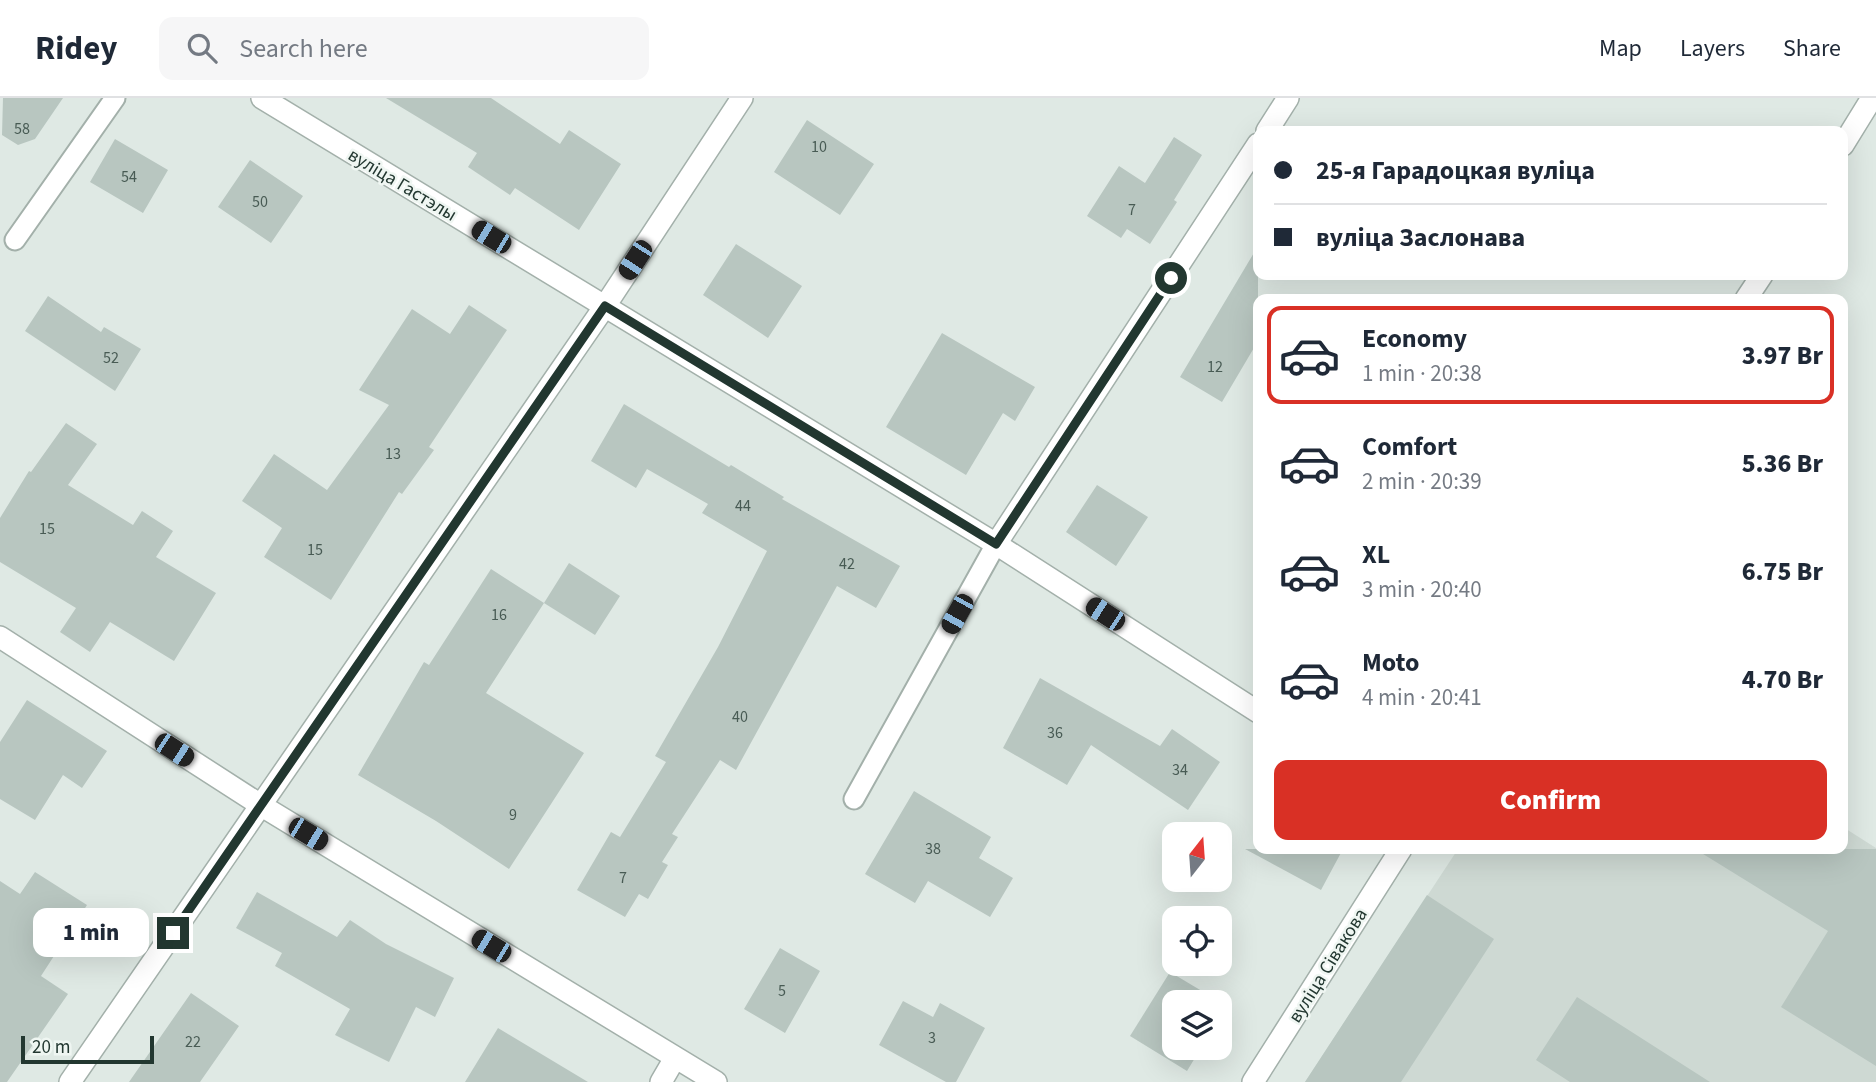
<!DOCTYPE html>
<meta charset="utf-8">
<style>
body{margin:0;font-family:"Source Sans 3",sans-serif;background:#f6f6f7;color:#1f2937;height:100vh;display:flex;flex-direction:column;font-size:26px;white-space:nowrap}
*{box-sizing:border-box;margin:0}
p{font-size:23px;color:#747a83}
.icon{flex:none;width:38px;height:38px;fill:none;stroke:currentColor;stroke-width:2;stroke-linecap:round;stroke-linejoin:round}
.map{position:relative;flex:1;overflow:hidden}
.panel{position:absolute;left:1253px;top:196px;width:595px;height:560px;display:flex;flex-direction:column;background:#fff;border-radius:14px;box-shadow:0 7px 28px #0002}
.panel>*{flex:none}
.hud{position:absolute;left:1253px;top:28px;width:595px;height:154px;border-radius:14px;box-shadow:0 7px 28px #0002;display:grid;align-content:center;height:154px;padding:0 21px;background:#fff}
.needle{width:46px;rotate:17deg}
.fabs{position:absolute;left:1162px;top:724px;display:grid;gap:14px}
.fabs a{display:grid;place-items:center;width:70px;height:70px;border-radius:14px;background:#fff;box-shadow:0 7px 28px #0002;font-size:35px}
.scale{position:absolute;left:21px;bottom:18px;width:133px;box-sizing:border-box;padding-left:7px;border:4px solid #223730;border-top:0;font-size:19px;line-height:24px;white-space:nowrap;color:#223730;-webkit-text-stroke:5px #eff6f2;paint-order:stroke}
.end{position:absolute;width:32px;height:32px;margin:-16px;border:9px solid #223730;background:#fff;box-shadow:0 0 0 4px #fff}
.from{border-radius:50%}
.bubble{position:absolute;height:49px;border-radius:14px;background:#fff;box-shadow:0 7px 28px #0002;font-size:23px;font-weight:800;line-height:49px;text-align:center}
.car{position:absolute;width:21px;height:42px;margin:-21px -10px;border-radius:9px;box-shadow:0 0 5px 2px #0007;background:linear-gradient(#222 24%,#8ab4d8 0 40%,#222 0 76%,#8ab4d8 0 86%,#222 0)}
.hud b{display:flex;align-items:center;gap:24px;height:66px;font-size:26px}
.hud b+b{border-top:2px solid #e0e1e3}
.hud i{width:18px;height:18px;background:#1f2937}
ul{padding:12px 0 0;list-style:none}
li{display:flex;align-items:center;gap:21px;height:98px;margin:0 14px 10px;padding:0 7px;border:4px solid transparent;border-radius:14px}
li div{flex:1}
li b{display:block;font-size:26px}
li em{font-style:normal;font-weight:800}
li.active{border-color:#d93025}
li>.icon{width:63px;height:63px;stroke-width:1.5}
.primary-button{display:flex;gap:14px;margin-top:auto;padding:14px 21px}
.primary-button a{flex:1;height:80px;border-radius:14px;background:#d93025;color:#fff;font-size:28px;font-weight:800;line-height:80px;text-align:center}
header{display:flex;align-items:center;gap:42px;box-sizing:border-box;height:98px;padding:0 35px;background:#fff;border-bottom:2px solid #e0e1e3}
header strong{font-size:33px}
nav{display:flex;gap:38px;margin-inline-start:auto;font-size:24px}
.search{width:490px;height:63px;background:#f6f6f7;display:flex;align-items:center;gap:18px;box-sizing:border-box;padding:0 24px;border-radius:14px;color:#747a83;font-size:26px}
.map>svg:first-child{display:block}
</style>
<header>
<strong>Ridey</strong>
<div class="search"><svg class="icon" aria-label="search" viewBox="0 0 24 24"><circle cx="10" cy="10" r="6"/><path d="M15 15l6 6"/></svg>Search here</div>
<nav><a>Map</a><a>Layers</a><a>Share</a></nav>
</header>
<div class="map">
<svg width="1876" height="984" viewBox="0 0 1876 984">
<rect width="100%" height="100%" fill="#dfe9e4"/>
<path fill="#ced9d3" d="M1843,729L1876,750V984H1305L1458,751H1843Z"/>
<path fill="#b8c6c0" d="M3,0H63L35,41L18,47L2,37Z
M386,0H491L560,46L569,32L621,66L579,132L515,90L510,97L468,69L477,55Z
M807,22L874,66L840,117L774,74Z
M1174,39L1202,57L1174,102L1177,104L1150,146L1127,131L1121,140L1087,118L1119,68L1145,85Z
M115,41L168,72L143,115L90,84Z
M250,62L303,98L271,145L218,109Z
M736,146L802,188L768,240L703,197Z
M1258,148V243L1222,304L1180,279Z
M48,198L101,234L104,229L141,251L115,293L25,233Z
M469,207L507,232L429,349L434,352L402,396L399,394L331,502L264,459L282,430L242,403L274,356L327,392L389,307L359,292L412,211L450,236Z
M942,235L1035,289L1015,323L1003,315L966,377L886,329Z
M624,306L729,369L731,367L784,399L782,401L900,468L876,510L837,488L736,672L720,662L672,736L678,739L662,764L668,767L648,801L639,796L625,819L577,792L611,734L620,739L666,664L655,658L718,549L767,453L702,415L708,406L647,371L636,390L591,363Z
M66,325L97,346L68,387L133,427L142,413L173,433L156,459L216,495L174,563L110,524L90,554L60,534L76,510L0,464V420L29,373L31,374Z
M1097,387L1148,419L1116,468L1066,434Z
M569,465L620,498L595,537L544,505Z
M491,471L544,505L486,595L584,655L509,771L436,723L358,677L424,564L429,567Z
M1040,580L1160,648L1172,631L1220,664L1188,712L1091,647L1067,687L1003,650Z
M27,602L107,653L82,690L63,677L35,722L0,701V644Z
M914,693L991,739L979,760L1013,780L990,819L928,783L915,805L865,776Z
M1245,751H1343L1321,792Z
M1695,751H1876V968L1781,909L1828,833Z
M35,774L87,807L41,878L68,896L7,984H0V783L20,796Z
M257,794L337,839L350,822L386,846L454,880L435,919L416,909L389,964L335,937L350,911L275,868L282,855L236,830Z
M1427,797L1494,841L1401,984H1305Z
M780,850L820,873L785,935L744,911Z
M1170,874L1227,908L1220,919V905H1174V950H1201L1187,973L1130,938Z
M191,895L239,928L200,984H129Z
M1577,899L1710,984H1570L1536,962Z
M903,903L933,919L940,905L985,930L956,984H946L879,947Z
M498,930L588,984H465Z"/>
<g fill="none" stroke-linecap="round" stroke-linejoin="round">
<defs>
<path id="lane" d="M15,142L115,0
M854,701L996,446"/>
<path id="street" d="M262,0L996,446L1258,614
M1267,33L1288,0
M1843,47L1872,0
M1746,201L1762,177
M996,446L1258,46
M0,539L262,708L716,984
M70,984L605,208L742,0
M661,984L675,960
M1253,984L1401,751"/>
</defs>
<use href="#lane" stroke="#a3b0aa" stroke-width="23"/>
<use href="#street" stroke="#a3b0aa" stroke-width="24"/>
<use href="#lane" stroke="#fff" stroke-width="19"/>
<use href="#street" stroke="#fff" stroke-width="21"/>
</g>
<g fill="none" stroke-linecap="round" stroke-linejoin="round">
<path stroke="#223730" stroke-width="9" d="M173,835L605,208L996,446L1171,180"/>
</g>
<g text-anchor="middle" stroke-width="5" stroke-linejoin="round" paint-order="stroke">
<g font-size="16" fill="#485b54">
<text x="22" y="36">58</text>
<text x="819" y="54">10</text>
<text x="129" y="84">54</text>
<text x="260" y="109">50</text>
<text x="1132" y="117">7</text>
<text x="111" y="265">52</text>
<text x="1215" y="274">12</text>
<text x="393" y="361">13</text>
<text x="743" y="413">44</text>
<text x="47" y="436">15</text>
<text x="315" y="457">15</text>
<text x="847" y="471">42</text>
<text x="499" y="522">16</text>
<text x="740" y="624">40</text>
<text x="1055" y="640">36</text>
<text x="1180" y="677">34</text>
<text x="513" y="722">9</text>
<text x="933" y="756">38</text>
<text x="623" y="785">7</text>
<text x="782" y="898">5</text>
<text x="932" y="945">3</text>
<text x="193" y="949">22</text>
</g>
<g font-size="19" fill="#223730" stroke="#eff6f2">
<text transform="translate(403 86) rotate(31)" y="7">вуліца Гастэлы</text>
<text transform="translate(1327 867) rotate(-58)" y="7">вуліца Сівакова</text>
</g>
</g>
</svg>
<div class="fabs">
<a><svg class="needle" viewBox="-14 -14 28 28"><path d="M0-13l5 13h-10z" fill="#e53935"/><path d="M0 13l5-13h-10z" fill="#747a83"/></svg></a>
<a><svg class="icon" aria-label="locate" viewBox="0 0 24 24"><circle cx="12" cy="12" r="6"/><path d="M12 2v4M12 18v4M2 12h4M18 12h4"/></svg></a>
<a><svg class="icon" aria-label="layers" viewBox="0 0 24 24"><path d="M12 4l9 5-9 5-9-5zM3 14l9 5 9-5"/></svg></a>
</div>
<div class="scale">20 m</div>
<i class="end from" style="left:1171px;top:180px"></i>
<i class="end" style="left:173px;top:835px"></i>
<div class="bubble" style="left:33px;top:810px;width:116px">1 min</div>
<i class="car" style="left:491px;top:139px;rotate:301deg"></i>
<i class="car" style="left:635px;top:162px;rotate:213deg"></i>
<i class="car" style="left:957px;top:516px;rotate:209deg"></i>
<i class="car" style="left:1105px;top:516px;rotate:303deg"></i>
<i class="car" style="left:174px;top:652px;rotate:123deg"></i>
<i class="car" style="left:308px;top:736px;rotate:121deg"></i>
<i class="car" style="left:491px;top:848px;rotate:301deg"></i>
<div class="hud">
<b><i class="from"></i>25-я Гарадоцкая вуліца</b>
<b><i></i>вуліца Заслонава</b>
</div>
<section class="panel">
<ul>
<li class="active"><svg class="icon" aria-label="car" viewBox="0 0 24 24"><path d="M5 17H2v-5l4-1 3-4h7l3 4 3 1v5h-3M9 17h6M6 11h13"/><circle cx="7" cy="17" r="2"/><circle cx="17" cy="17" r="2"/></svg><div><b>Economy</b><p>1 min · 20:38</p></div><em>3.97 Br</em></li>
<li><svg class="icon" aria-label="car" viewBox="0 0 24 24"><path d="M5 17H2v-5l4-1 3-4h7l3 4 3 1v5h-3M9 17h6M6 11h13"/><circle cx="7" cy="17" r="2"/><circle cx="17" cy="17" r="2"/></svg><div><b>Comfort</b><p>2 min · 20:39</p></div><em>5.36 Br</em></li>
<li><svg class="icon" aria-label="car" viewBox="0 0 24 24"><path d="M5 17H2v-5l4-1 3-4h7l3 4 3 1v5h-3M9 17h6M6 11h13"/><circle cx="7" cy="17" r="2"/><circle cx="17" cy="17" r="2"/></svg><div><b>XL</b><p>3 min · 20:40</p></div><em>6.75 Br</em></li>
<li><svg class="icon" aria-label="car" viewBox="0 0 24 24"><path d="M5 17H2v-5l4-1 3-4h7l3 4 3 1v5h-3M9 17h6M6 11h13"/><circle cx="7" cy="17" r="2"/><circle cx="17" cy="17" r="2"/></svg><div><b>Moto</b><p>4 min · 20:41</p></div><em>4.70 Br</em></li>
</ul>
<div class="primary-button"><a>Confirm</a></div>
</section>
</div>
